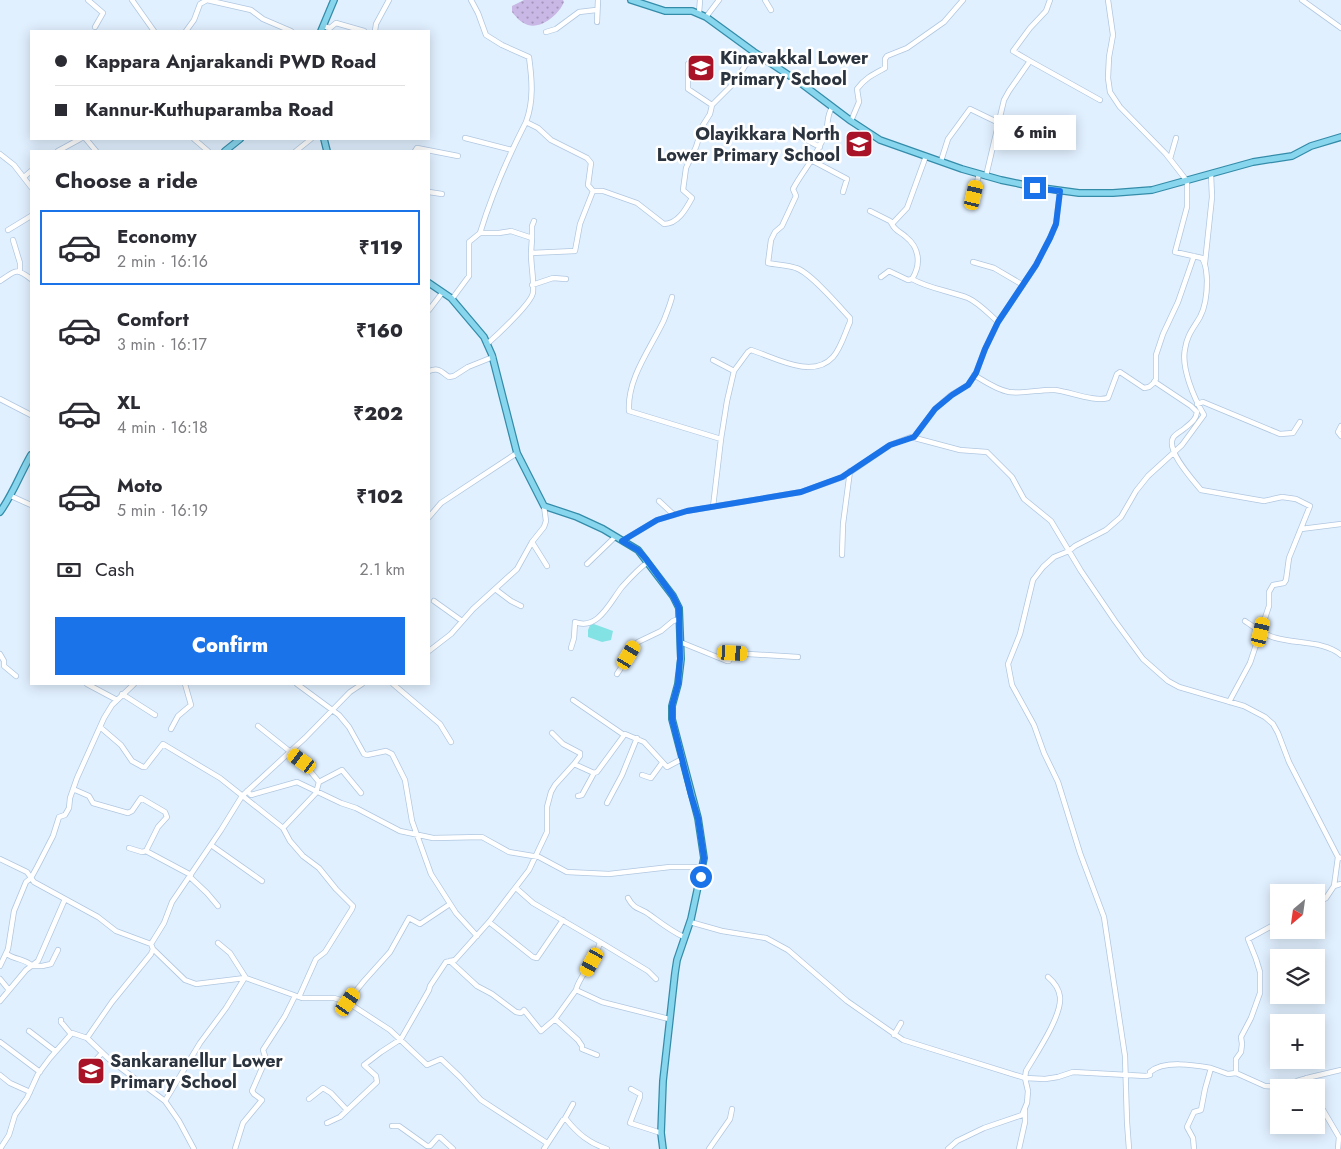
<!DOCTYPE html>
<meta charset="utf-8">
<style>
body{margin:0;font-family:Jost,sans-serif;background:#f2f2f3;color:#2b2b33;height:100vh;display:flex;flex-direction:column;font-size:19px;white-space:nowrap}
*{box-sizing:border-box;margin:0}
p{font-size:16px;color:#7c7c81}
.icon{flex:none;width:28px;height:28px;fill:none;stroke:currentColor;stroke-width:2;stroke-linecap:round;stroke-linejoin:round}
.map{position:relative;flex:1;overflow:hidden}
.details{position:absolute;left:30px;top:150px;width:400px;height:535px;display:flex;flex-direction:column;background:#fff;border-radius:0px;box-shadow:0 2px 12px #0003}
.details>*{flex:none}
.top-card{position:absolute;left:30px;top:30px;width:400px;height:110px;border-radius:0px;box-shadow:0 2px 12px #0003;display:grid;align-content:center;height:110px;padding:0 25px;background:#fff}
.needle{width:32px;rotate:209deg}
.tools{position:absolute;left:1270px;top:884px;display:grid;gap:10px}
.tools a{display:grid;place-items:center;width:55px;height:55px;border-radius:0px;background:#fff;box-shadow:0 2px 12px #0003;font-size:25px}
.end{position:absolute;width:22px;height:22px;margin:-11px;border:6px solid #1a73e8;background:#fff;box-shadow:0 0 0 2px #fff}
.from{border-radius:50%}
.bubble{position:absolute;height:35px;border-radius:0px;background:#fff;box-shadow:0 2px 12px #0003;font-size:16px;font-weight:800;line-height:35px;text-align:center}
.car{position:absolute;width:15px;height:30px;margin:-15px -8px;border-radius:6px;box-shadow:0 0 4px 1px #0007;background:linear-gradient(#f5c518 24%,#345 0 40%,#f5c518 0 76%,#345 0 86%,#f5c518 0)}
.top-card b{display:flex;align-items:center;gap:18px;height:48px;font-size:19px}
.top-card b+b{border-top:1px solid #e1e1e2}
.top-card i{width:12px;height:12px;background:#2b2b33}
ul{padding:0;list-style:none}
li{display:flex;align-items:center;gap:15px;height:75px;margin:0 10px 8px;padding:0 15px;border:2px solid transparent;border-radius:0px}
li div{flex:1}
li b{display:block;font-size:19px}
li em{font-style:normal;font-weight:800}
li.selected{border-color:#1a73e8}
li>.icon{width:45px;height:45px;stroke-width:1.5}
h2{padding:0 25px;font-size:22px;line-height:60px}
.pay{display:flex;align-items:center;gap:12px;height:55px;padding:0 25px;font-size:19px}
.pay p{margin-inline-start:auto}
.cta{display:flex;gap:10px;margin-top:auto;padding:10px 25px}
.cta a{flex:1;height:58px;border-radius:0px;background:#1a73e8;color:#fff;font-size:20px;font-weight:800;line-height:58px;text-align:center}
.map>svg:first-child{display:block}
</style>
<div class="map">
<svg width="1341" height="1149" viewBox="0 0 1341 1149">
<defs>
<pattern id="grass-dots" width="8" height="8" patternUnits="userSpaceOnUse" patternTransform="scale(1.25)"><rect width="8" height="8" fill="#c9b7e5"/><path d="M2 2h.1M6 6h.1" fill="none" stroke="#a396bb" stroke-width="1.8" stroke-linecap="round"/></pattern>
</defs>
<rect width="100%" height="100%" fill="#e1f0ff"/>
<path fill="url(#grass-dots)" d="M524,0H563L564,2C559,14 542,29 528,25C521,23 516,17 512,12V6Z"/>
<path fill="#83e2e3" d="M591,623L613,631L611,640L602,642L588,637V630Z"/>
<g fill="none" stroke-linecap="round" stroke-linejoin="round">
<defs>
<path id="minor" d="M88,0L103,13L95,27
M132,0L154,31
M765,0L771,10
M1108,0L1113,35L1109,57L1108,78L1110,92L1120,107L1166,154L1187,181V207L1175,252L1202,258C1207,266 1206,271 1207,280C1207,293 1206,306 1200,317C1193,329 1187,335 1185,349C1181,368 1194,398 1204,415L1182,445L1148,476L1136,491L1121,517L1106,530L1075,546L1069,551L1054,557L1043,567L1033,580L1020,634L1008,664L1012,685L1034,725L1044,753L1058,782L1080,853L1104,917L1125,1056L1127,1122L1129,1149
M1302,0L1341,28
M699,13L700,0
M706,17L719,0
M597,22L598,0
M323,26L330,28L336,23L364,31
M186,31L194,20L200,4L207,0L251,10L263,19L291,31
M375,31L376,24L389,0
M546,32L556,29L579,12L596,10
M1030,61L1100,100
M688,64V89L712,105
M851,121L859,102L857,89C865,78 874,74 885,68V59L887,56L907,48L944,22L963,0
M799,136L820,147
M465,138L512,150
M86,139L96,151
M194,139L208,151
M58,151L80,139
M296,151L311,139
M415,151L417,148L458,156
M0,154L14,165L31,187
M1170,159L1176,138
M813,161L847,179L843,192
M941,161L948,139L970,109L999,123
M986,176L1004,100L1009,91L1030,61L1013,51L1030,28L1046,11L1050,0
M24,177L31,171
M593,191H603L637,203L664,224C678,224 686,209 692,198L683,190L686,168L696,147L703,125L710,114L712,105L734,83L754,52
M429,192L442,194
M974,195L979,174
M870,211L890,221L892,224
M8,230L31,216
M480,233C492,194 508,157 526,122
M532,238V226L534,221
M13,240L20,263V271
M973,262L994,268L1023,285
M1205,263L1212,197L1211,174
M881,277L889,271L908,280L912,279C921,265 920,248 906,237C901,232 895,231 892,224L907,208L926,156
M912,279C930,289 950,291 968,298C979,303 989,314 998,322
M0,281C16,271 15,267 31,279
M532,285L553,278L566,279
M672,297C670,305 667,312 664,320C651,348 627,378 629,411L721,439
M452,299L469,276V242L480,233H499L511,231L532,238L531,253L575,251L580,224L593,191L588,185L591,163L587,158L551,140L538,128L526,122C534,101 532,79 529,57L502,45L486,35L478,13L471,0
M429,310L442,293
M487,344C496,336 533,302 533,292C534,279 531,266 531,253
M713,360L734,371
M429,371C440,367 441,372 449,377L454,376L468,367L493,357
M974,375C984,381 997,390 1009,392C1024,394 1041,389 1055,390C1071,392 1094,402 1108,398L1117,374L1120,372L1144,388L1149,387L1155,382L1191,406L1197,412C1196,420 1191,423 1185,428C1182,431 1175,434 1173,438C1166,451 1193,480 1201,490L1264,501L1282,497L1296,499L1310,506L1289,558L1286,580L1284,583L1273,585L1269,592V606L1250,663L1229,702
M1154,382L1156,379V355L1163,334L1178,302L1194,256
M0,399L31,415
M1197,404L1203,402L1280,434L1293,433L1300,422
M1341,426L1338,432L1341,436
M914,437L935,409L951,395L968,385L976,373L985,349L998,322L1036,265L1050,238L1056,224L1060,191
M11,496L31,505
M659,501L674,515
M713,507L721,439L727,401L734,371L748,352L751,350C774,357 812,380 833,357C841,348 845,333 850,322V318C839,306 810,272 796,268C787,265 777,265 768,263L771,240L775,232L782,226L796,196L793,189C803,170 818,155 825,134C829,125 826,116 832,108
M429,517L441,503L517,453
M1301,529L1341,524
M622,541L657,520L687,511L801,492L843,477L890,445L911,437L960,450L987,452L1012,477L1024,499L1051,521L1081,571L1115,621L1143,659L1168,681L1179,687L1244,706L1265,717L1273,724L1278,733L1289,762L1338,857L1341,858
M532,542L547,566
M842,555L843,524L850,471
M587,564L615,537
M495,589L511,601L521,606
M434,601L462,621
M1245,621C1255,628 1264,635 1276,638C1297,644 1325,641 1341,655
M680,642L727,661H729L733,653L798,657
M571,648L574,638L575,622C598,631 610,602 622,587C630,578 638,569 648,562
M429,651L451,634L473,609L517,569L532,542L544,527L546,521L544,506
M0,654L4,661V666L16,676
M617,674L638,642L661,631L673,621L679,619
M87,684L117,700
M297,684L339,715L349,727L364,754L367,755L386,751L392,754L405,780L412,821L431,874L456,913L477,936
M393,684L440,724L451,742
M122,694L155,715
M573,700L624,735
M258,726L302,761L319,782
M100,727L121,745L132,761L143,767H145L163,744L220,778L283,828L290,841L303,856L319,868L336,889L353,906L352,909L325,952L316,959L299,997
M171,729L178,716L191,705L185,684
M552,733L563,744L580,753V756L574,764
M642,775L651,778L662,763
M73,789L89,796L93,803L128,813L132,811L141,798L165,812L167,817L158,827L146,851
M247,791L251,795L297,782L341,803L356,808L400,831L433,838L482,837L509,852L539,857L567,872L609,874L670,867H703
M578,796L582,795L594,773
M607,803L622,775L637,738
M283,828L316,793L319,782L342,770L361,793
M211,845L262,881
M129,848L142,852L146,851L191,875
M0,859L27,872L34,882L98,917L116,931L151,944L164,923L172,902L221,830L242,796L305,738L350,692L362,684
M190,877L207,893L218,906
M1334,886L1338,857
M516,888L533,903L600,942C597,958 578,978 576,990L602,1002L669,1019
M628,898C635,911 640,907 650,915C661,923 671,931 684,937
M1316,904L1326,898L1334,886L1341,884
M489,922L533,957L537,958L563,920
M690,922L722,931L766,938L788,950L847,1001L903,1040L1025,1078L1045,1079L1058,1077L1073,1072L1146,1076L1150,1075V1072C1164,1060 1194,1065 1211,1068L1205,1089L1201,1110L1194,1112L1187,1127L1193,1138L1194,1149
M600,942L648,971L656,979
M218,943L230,953L246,978L302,998H334L347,1002L390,1030L427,1065L441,1059L460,1077L481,1100L547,1143
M151,944L153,949L151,954L112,1002L87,1038L110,1060L165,1101L179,1121L194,1149
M153,949L185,980L196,984L245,978
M7,954C15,960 26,959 32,966H42L51,964L58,950
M450,961L477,986L492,994L516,1012L521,1013L524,1010L541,1031L555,1019L576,990
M0,966L8,949L14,911L26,882L31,878L37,867L53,836L59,817L65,815L69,808L70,798L77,778L104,718L112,705L134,684
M0,979L9,990
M0,1001L26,970L38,961L65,899
M347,1002L364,981L390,952L409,918L420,924L450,904
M555,1019L578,1040L582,1046V1049L597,1055
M61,1020V1022L71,1034
M29,1031L55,1051
M894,1035L901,1023
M0,1042L40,1072
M93,1063L102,1053
M1211,1068L1228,1074L1236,1073L1265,1086L1277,1087L1288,1086L1297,1081L1311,1077L1341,1070
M1236,1073V1059L1241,1052L1242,1044L1241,1037L1251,1018L1260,993V972L1256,959L1248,939L1279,922
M0,1075L10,1083L30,1092
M1306,1078L1310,1088
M631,1089L640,1094V1097L630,1123L661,1133
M1316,1098L1339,1137L1338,1149
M309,1099L323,1088L331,1093L347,1110
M165,1101L200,1043L226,1008L244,979
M564,1120L573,1104
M327,1123L340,1117L377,1082L376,1076L364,1065L381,1052L401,1039L429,990L430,986L446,962L455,960L489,922L529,870L547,832V807L551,792L555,785L574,764L594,773L597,772L625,734L644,742L667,767L682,759
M392,1126H399L427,1146H430L438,1137H440L453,1149
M0,1149L9,1135L15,1115L27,1098L38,1074L50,1058L72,1033L87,1038
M235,1149L243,1123L262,1100L254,1094L252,1091L266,1059L263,1050L285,1016L295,996
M544,1149L563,1120L566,1119C578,1134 589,1143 607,1149
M709,1149L730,1119L732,1109
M948,1149L957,1141L984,1128L1022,1115L1027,1103L1028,1091L1025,1078L1026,1071C1036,1054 1062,1016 1060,997C1059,988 1054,982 1048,977
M1019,1149L1025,1122V1110"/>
<path id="major" d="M631,0L665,11H692L706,17L754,52L802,84L851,121L880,140L962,169L1001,180L1035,187L1079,193H1113L1152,190L1253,162L1292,156L1311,146L1341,137
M321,31L334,0
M324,139L327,151
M225,151L240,139
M429,283L451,298L484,337L492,355L517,453L544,506L577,517L603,529L638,550L673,596L679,608L681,659L678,684L672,706V719L698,818L704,858L691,919L677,960L675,973L663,1081L661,1133L663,1149
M0,512C13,494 20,474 31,455"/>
</defs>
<use href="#minor" stroke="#b0c7e0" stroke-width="6"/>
<use href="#major" stroke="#348ca9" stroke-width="8"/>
<use href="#minor" stroke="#fff" stroke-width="4.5"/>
<use href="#major" stroke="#88d6ee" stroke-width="5.5"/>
</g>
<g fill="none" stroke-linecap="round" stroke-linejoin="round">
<path stroke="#1a73e8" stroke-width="6" d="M701,877L704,858L698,818L691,795L672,719V706L678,684L680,659L679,608L673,596L646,559L638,550L622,541L657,520L687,511L801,492L842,477L890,445L914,437L935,409L952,395L968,385L976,373L985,349L998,322L1036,265L1050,238L1056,224L1060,191L1035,188"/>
</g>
<defs>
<symbol id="school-square" viewBox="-11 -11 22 22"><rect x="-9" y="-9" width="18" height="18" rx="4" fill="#a91327" stroke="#fff"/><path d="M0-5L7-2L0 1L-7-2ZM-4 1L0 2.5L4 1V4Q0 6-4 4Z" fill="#fff"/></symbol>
</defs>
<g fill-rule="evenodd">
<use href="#school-square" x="685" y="52" width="32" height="32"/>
<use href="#school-square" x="843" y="128" width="32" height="32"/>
<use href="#school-square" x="75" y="1055" width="32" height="32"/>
</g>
<g text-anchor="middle" stroke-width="5" stroke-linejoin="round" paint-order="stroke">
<g font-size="18" font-weight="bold" fill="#2b343e" stroke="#fff" text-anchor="start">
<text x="720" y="64">Kinavakkal Lower<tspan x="720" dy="21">Primary School</tspan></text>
<text x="840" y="140" text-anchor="end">Olayikkara North<tspan x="840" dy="21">Lower Primary School</tspan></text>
<text x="110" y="1067">Sankaranellur Lower<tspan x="110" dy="21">Primary School</tspan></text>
</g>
</g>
</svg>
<div class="tools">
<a><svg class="needle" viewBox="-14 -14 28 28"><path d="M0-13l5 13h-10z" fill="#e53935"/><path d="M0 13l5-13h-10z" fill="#7c7c81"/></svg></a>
<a><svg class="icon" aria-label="layers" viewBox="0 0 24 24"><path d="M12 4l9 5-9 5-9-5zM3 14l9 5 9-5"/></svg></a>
<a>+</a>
<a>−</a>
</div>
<i class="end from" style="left:701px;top:877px"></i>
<i class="end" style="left:1035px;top:188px"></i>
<div class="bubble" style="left:994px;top:115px;width:82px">6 min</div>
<i class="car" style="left:974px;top:195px;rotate:13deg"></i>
<i class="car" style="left:1261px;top:632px;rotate:13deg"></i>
<i class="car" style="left:733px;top:653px;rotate:93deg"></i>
<i class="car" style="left:629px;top:655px;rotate:31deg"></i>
<i class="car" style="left:302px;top:761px;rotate:306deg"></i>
<i class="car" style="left:592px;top:962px;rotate:209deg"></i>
<i class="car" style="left:348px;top:1002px;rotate:35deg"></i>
<div class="top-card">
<b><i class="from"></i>Kappara Anjarakandi PWD Road</b>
<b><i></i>Kannur-Kuthuparamba Road</b>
</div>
<section class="details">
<h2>Choose a ride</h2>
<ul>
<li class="selected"><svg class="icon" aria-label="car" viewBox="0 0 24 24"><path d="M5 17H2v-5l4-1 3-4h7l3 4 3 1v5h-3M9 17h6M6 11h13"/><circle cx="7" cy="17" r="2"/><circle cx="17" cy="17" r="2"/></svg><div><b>Economy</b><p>2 min · 16:16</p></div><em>₹119</em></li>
<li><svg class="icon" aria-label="car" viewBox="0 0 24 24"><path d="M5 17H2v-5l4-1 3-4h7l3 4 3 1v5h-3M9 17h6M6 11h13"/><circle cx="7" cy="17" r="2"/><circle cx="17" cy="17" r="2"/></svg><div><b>Comfort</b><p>3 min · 16:17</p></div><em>₹160</em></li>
<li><svg class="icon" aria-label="car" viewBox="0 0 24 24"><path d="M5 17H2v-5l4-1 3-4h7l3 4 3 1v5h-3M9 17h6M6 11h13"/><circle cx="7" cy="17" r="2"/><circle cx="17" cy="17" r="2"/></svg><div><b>XL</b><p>4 min · 16:18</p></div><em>₹202</em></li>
<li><svg class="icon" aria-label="car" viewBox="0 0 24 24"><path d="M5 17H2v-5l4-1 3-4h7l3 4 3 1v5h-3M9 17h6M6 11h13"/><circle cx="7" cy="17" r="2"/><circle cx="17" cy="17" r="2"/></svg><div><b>Moto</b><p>5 min · 16:19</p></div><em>₹102</em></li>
</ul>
<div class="pay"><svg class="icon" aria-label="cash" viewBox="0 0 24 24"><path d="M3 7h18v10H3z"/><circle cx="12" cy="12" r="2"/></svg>Cash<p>2.1 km</p></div>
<div class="cta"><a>Confirm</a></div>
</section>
</div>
